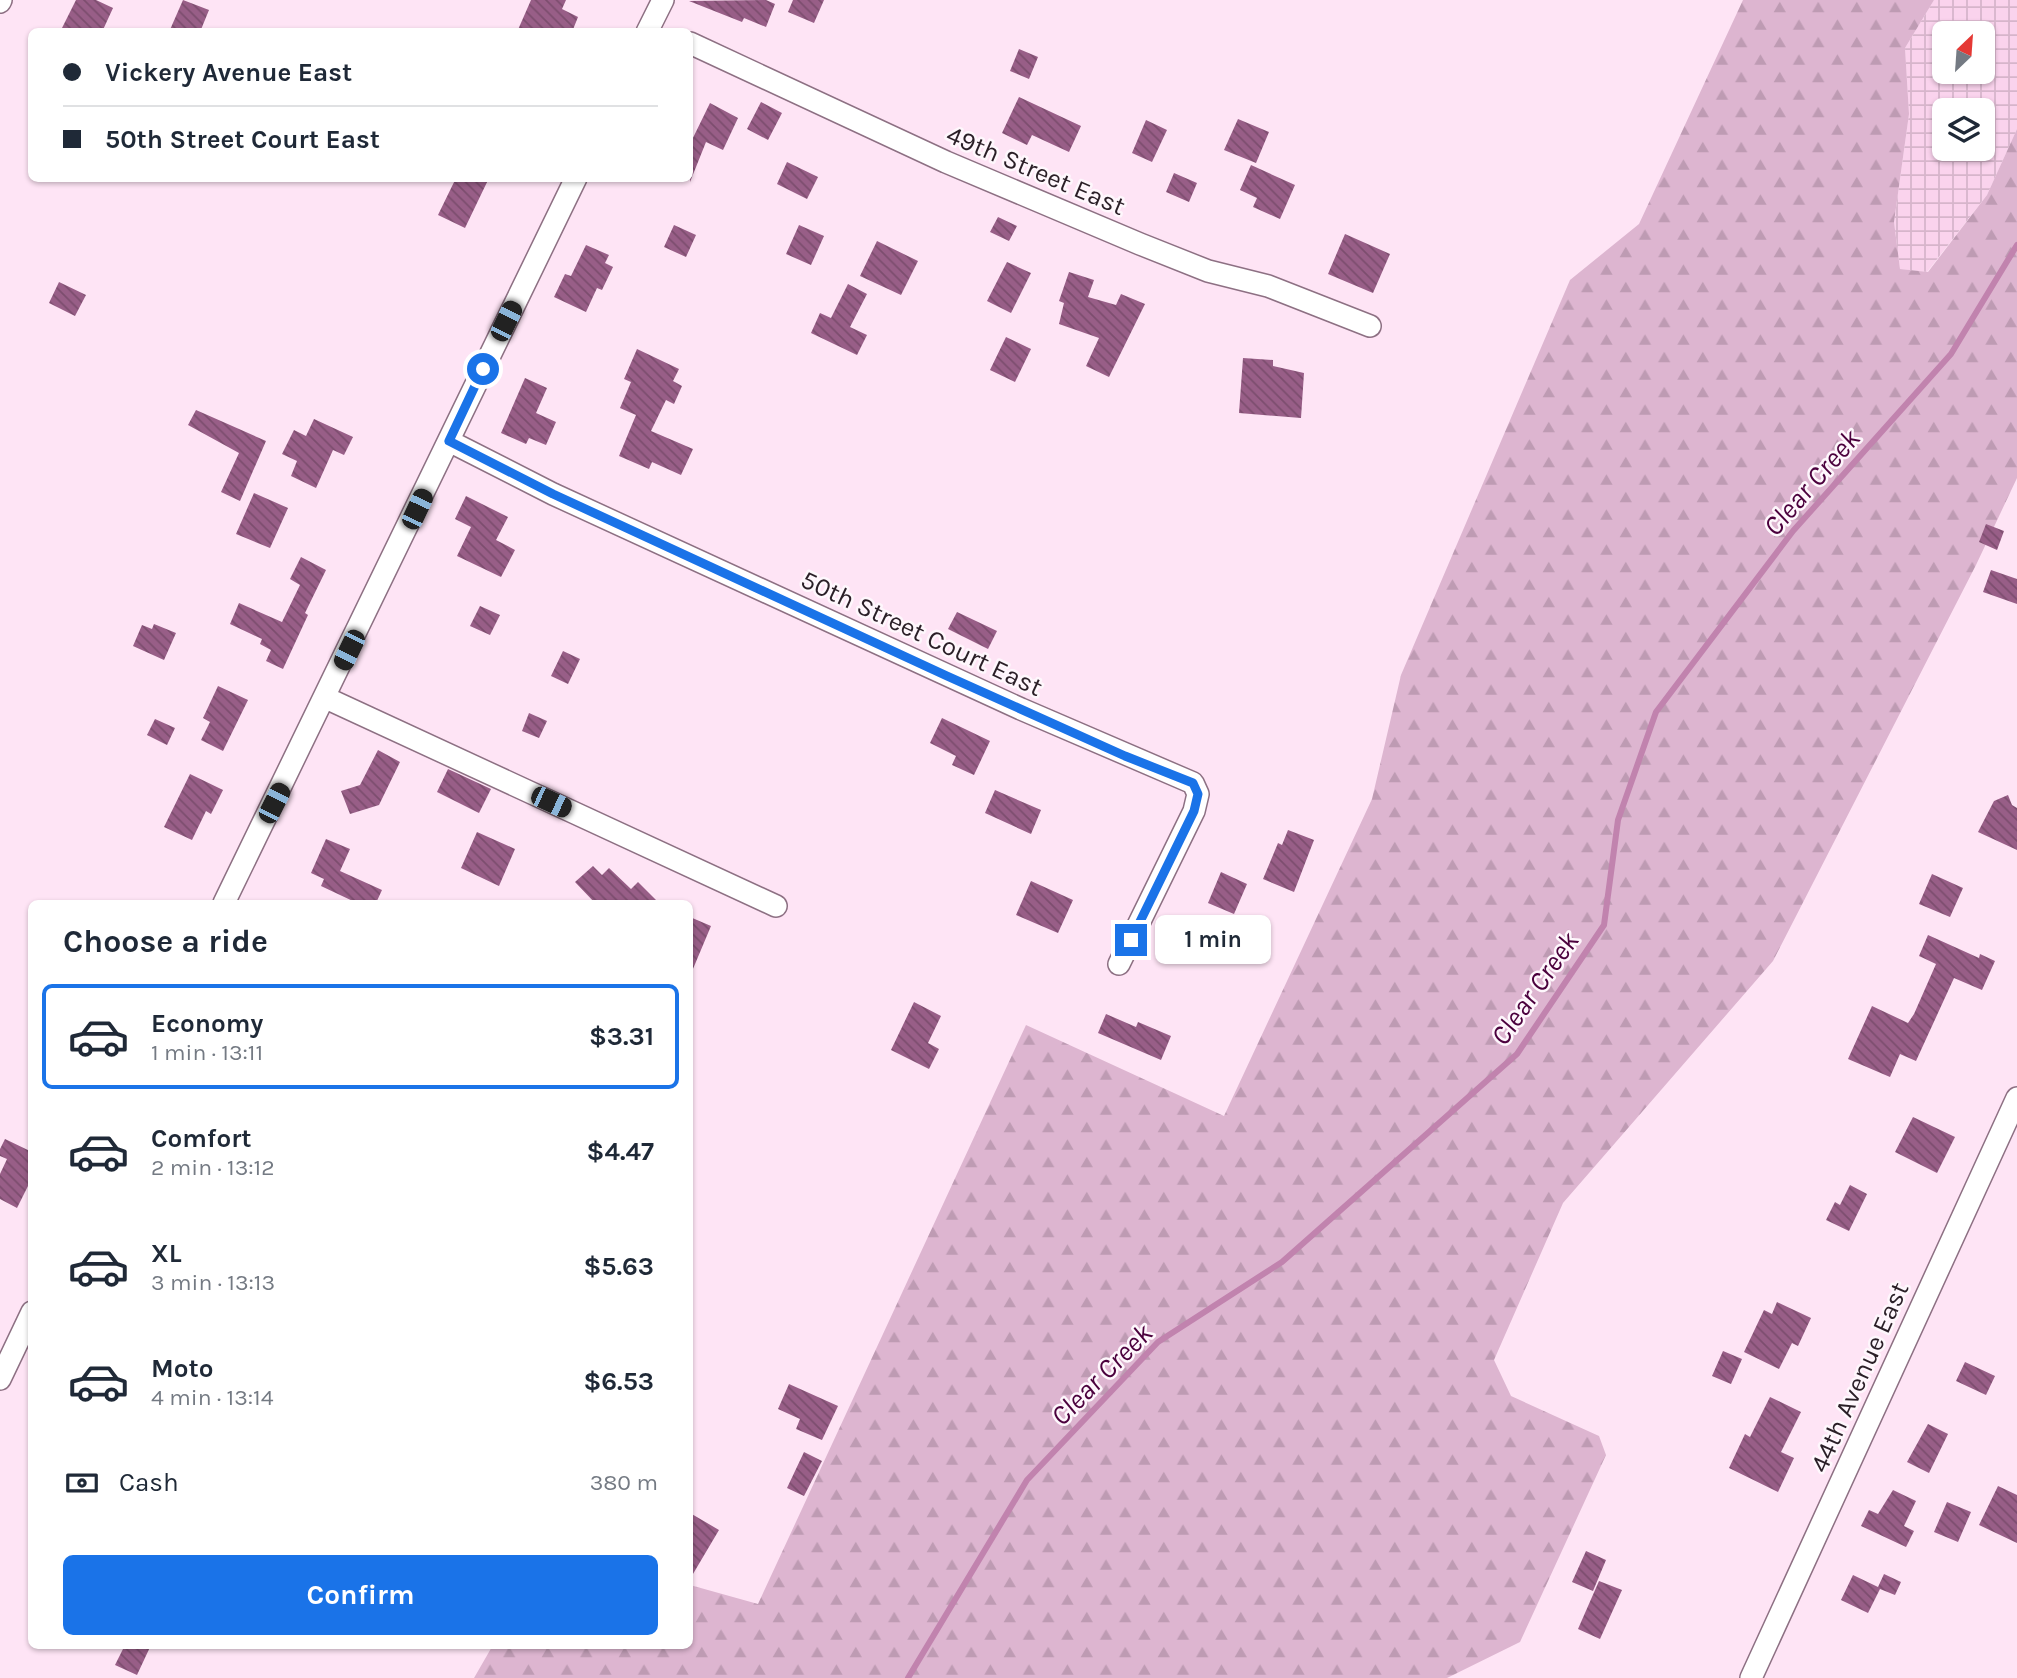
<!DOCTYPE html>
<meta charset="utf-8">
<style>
body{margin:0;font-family:Karla,sans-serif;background:#f2f2f3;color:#1f2937;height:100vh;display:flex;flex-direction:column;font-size:26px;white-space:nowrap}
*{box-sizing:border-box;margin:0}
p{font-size:23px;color:#747a83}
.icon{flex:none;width:38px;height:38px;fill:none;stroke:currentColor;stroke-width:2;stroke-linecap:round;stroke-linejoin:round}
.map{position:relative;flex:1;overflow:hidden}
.sheet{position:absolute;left:28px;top:900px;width:665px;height:749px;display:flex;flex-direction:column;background:#fff;border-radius:10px;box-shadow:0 2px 5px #0004}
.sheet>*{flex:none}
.guide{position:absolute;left:28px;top:28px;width:665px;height:154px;border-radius:10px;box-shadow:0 2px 5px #0004;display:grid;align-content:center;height:154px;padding:0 35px;background:#fff}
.needle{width:46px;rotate:25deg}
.fabs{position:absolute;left:1932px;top:21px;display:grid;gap:14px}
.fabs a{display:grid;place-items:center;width:63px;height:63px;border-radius:10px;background:#fff;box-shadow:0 2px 5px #0004;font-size:35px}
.end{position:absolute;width:32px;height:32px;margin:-16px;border:9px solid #1a73e8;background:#fff;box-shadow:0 0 0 4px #fff}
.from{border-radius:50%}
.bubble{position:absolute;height:49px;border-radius:10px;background:#fff;box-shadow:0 2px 5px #0004;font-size:23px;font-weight:700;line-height:49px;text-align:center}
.car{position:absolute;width:21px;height:42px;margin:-21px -10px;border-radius:9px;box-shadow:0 0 5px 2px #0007;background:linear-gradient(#222 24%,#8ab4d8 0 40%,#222 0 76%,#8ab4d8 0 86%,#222 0)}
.guide b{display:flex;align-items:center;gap:24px;height:66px;font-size:26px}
.guide b+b{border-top:2px solid #e0e1e3}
.guide i{width:18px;height:18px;background:#1f2937}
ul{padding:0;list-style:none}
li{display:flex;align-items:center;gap:21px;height:105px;margin:0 14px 10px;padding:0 21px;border:4px solid transparent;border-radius:10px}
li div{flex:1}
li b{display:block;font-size:26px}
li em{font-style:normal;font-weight:700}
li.current{border-color:#1a73e8}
li>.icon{width:63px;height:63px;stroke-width:1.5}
h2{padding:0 35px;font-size:32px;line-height:84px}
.pay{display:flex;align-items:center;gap:18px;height:77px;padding:0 35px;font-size:26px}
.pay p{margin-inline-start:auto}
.cta{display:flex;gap:14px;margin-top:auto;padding:14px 35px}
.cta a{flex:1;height:80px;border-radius:10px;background:#1a73e8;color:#fff;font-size:28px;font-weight:700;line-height:80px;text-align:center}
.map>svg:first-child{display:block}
</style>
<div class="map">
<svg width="2017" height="1678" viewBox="0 0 2017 1678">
<defs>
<pattern id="industrial-grid" width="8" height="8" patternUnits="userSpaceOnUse" patternTransform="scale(1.75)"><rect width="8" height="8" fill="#fad3ed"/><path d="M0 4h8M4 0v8" fill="none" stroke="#d6b5cb"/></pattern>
<pattern id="forest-firs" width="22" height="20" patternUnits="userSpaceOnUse" patternTransform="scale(1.75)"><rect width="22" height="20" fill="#ddb5d0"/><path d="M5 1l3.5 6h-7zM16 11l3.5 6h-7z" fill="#be9bb3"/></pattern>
<pattern id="building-back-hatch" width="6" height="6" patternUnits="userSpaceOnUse" patternTransform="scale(1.75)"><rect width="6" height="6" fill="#985e87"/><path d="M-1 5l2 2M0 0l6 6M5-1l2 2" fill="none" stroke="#7c4d6e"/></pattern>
</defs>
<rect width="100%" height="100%" fill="#fee4f5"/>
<path fill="url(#industrial-grid)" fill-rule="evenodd" d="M1934,0H2017V129L1987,195L1927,272L1900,269L1894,222L1909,114L1905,48ZM1944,33H1983V72H1944ZM1944,110H1983V149H1944Z"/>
<path fill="url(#forest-firs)" d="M1743,0H1934L1905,48L1909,114L1894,222L1900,269L1928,272L1987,195L2017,129V478L1976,565L1773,961L1563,1203L1494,1360L1511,1396L1599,1436L1606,1455L1520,1642L1447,1678H474L493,1645H690V1585L758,1604L1026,1025L1224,1116L1372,799L1401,675L1570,280L1639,224Z"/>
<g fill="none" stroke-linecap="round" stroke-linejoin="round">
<path stroke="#c183ae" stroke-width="6" d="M908,1678L1027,1480L1158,1342L1282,1262L1517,1054L1604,925L1618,820L1656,712L1793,531L1951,354L2017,245"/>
</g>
<path fill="url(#building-back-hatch)" d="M76,0H96L113,8L102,32H60Z
M183,0L209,10L200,32H169Z
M531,0H566L562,9L578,17L572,32H517Z
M766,0L775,4L766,27L744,18L742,22L689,1Z
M793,0H824L814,23L788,12Z
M1019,49L1038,57L1029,79L1010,71Z
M1019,97L1081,126L1069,152L1032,135L1027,145L1002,133Z
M761,102L782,113L768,140L747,129Z
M710,103L738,118L723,150L706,142L690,182V144Z
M1238,119L1269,132L1256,163L1224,150Z
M1146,120L1167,130L1152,162L1132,153Z
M787,162L818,177L807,199L777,184Z
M1251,165L1295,185L1280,219L1253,207L1257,198L1240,190Z
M1174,173L1197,183L1189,202L1166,192Z
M456,178H489L465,228L438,215Z
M998,217L1017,226L1009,241L990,232Z
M674,225L696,235L686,257L664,247Z
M799,225L824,236L811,265L786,254Z
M1345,234L1390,254L1373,293L1328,274Z
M877,241L918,261L901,295L860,276Z
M586,245L609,255L605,263L613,267L602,290L597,288L586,312L554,297L565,274L571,276Z
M1007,262L1031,273L1011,313L987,301Z
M1069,272L1094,280L1088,297L1116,305L1121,294L1145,304L1109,377L1086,366L1099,338L1059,324L1064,303L1059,301Z
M59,282L86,295L75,316L49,303Z
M848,284L867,294L850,327L867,335L857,355L811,333L820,313L831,318Z
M1006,337L1031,349L1015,382L990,370Z
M637,349L679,369L673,381L682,386L674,404L666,400L651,431L693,449L681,475L652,462L649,469L619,456L636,415L620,408L631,382L624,379Z
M1243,358L1273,360V366L1304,373L1301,418L1239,413Z
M525,378L547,388L536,413L556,422L546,445L529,438L526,444L501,433Z
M196,410L266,441L240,501L221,492L239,453L188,425Z
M314,419L353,437L344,455L333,450L316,488L291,476L297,461L282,454L294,430L306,436Z
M254,493L288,508L270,548L236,534Z
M466,496L508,517L496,540L515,550L501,577L457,556L471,527L455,519Z
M1986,524L2004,531L1997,550L1979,542Z
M301,557L326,570L305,613L308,615L283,669L266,661L271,650L260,644L262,639L230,624L239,603L282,622L300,585L290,579Z
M1991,570L2017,579V604L1983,592Z
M480,606L500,615L490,635L470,626Z
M957,612L997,631L988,649L948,629Z
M154,624L176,633L164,660L133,646L142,625L152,629Z
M563,651L580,659L568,684L551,676Z
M218,686L248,700L223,751L201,740L210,722L203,718Z
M529,713L547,721L539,738L522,731Z
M942,718L990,741L974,775L952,765L956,756L930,743Z
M155,719L175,728L167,745L147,735Z
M378,750L400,762L379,805L350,814L341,791L360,785Z
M448,769L491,789L479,813L437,792Z
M190,774L223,790L211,814L206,811L192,840L164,827Z
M995,790L1041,810L1031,834L985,813Z
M2008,795L2012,805L2017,808V850L1978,832L1994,801Z
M1288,830L1314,840L1294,892L1263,879L1278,843L1282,845Z
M477,832L515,849L499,886L461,868Z
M326,839L350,849L340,871L382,890L376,903H357L321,886L324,879L311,873Z
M593,866L602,875L609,868L631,889L638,882L659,903H595L575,882Z
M1221,872L1247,884L1234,914L1208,903Z
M1932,874L1963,888L1950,917L1919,904Z
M1031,881L1073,900L1058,933L1016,915Z
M690,917L711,926L690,976Z
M1928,935L1979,958L1980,954L1995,961L1982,990L1954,978L1916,1061L1900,1054L1890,1077L1848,1059L1872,1006L1908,1023L1914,1014L1936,964L1919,956Z
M914,1002L941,1016L928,1043L939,1049L929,1069L891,1050Z
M1106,1014L1136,1027L1138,1022L1171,1036L1161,1060L1098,1033Z
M1913,1117L1955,1137L1937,1173L1895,1152Z
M5,1139L32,1152V1178L17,1208L0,1199V1174L7,1159L0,1156V1149Z
M1850,1185L1867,1194L1849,1231L1826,1220L1835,1202L1840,1205Z
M1777,1302L1811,1318L1798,1346L1792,1343L1779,1369L1744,1352L1764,1310L1772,1314Z
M1723,1351L1742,1359L1731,1384L1712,1376Z
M1965,1362L1995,1376L1986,1395L1956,1381Z
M789,1384L838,1406L822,1440L796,1429L800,1419L778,1409Z
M1770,1397L1801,1412L1781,1452L1794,1458L1778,1492L1729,1468L1745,1434L1750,1437Z
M1928,1424L1948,1434L1929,1473L1907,1462Z
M804,1452L822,1461L804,1496L787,1488Z
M1998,1486L2017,1495V1543L1979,1525Z
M1893,1490L1916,1501L1904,1526L1914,1531L1906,1547L1861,1526L1869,1510L1878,1514Z
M1947,1502L1971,1512L1958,1542L1934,1532Z
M690,1513L719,1530L690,1579Z
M1586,1551L1606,1560L1593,1591L1572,1582Z
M1884,1574L1901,1582L1895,1595L1880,1589L1868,1613L1841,1600L1853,1575L1878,1587Z
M1599,1581L1622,1590L1600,1639L1578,1629Z
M125,1645H151L137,1675L115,1665Z"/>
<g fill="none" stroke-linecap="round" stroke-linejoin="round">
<defs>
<path id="minor" d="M0,2L1,0
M647,32L663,0
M690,43L946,162L1140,244L1208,271L1268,286L1370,326
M449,441L553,494L1021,709L1193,783L1198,794L1194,811L1119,964
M326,698L776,906
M224,903L576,178
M0,1379L32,1312
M1751,1678L2017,1098"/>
</defs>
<use href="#minor" stroke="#8d7083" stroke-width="24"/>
<use href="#minor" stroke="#fff" stroke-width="21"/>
</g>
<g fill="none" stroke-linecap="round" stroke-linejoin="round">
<path stroke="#1a73e8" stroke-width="9" d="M483,369L449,441L553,494L947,676L1125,756L1193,783L1198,794L1194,811L1131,940"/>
</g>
<g text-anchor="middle" stroke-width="5" stroke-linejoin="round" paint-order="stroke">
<g font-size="26" fill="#2a1f27" stroke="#fef7fc">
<text transform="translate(1036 170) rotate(23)" y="9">49th Street East</text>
<text transform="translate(922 633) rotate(25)" y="9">50th Street Court East</text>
<text transform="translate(1859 1377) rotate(-66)" y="9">44th Avenue East</text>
</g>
<g font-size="28" font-style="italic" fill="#4b003d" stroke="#fef7fc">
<text transform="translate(1811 482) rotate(-49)" y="10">Clear Creek</text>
<text transform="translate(1534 988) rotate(-55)" y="10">Clear Creek</text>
<text transform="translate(1101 1374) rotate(-45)" y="10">Clear Creek</text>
</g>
</g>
</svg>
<div class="fabs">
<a><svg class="needle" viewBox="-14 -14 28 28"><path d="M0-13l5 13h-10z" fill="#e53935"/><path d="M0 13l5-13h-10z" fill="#747a83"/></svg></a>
<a><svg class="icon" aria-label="layers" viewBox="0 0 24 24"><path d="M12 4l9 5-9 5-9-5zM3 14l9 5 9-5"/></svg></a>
</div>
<i class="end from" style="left:483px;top:369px"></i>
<i class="end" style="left:1131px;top:940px"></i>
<div class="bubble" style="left:1155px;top:915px;width:116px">1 min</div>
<i class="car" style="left:506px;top:321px;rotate:26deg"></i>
<i class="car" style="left:417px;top:509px;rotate:25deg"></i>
<i class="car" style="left:349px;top:650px;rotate:206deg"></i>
<i class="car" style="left:551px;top:802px;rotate:115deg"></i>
<i class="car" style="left:274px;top:803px;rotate:27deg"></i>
<div class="guide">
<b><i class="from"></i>Vickery Avenue East</b>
<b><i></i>50th Street Court East</b>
</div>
<section class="sheet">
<h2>Choose a ride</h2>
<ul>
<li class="current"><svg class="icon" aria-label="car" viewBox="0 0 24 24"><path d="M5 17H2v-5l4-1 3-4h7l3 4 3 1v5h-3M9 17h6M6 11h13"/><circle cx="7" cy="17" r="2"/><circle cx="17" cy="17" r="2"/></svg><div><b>Economy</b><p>1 min · 13:11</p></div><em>$3.31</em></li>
<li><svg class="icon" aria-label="car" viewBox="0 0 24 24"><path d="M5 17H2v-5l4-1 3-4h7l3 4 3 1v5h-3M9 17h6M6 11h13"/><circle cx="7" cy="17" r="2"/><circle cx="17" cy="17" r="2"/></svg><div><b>Comfort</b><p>2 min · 13:12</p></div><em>$4.47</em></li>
<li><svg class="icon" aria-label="car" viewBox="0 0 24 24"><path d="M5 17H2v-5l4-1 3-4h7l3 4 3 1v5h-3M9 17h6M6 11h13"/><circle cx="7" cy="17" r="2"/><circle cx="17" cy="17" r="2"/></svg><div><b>XL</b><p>3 min · 13:13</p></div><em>$5.63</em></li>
<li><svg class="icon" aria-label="car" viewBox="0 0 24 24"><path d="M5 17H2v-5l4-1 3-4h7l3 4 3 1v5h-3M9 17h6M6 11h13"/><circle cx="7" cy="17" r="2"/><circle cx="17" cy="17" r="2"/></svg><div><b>Moto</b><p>4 min · 13:14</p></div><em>$6.53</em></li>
</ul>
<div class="pay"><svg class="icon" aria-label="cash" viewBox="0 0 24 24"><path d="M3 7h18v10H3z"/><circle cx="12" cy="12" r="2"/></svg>Cash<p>380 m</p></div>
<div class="cta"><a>Confirm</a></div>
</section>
</div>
